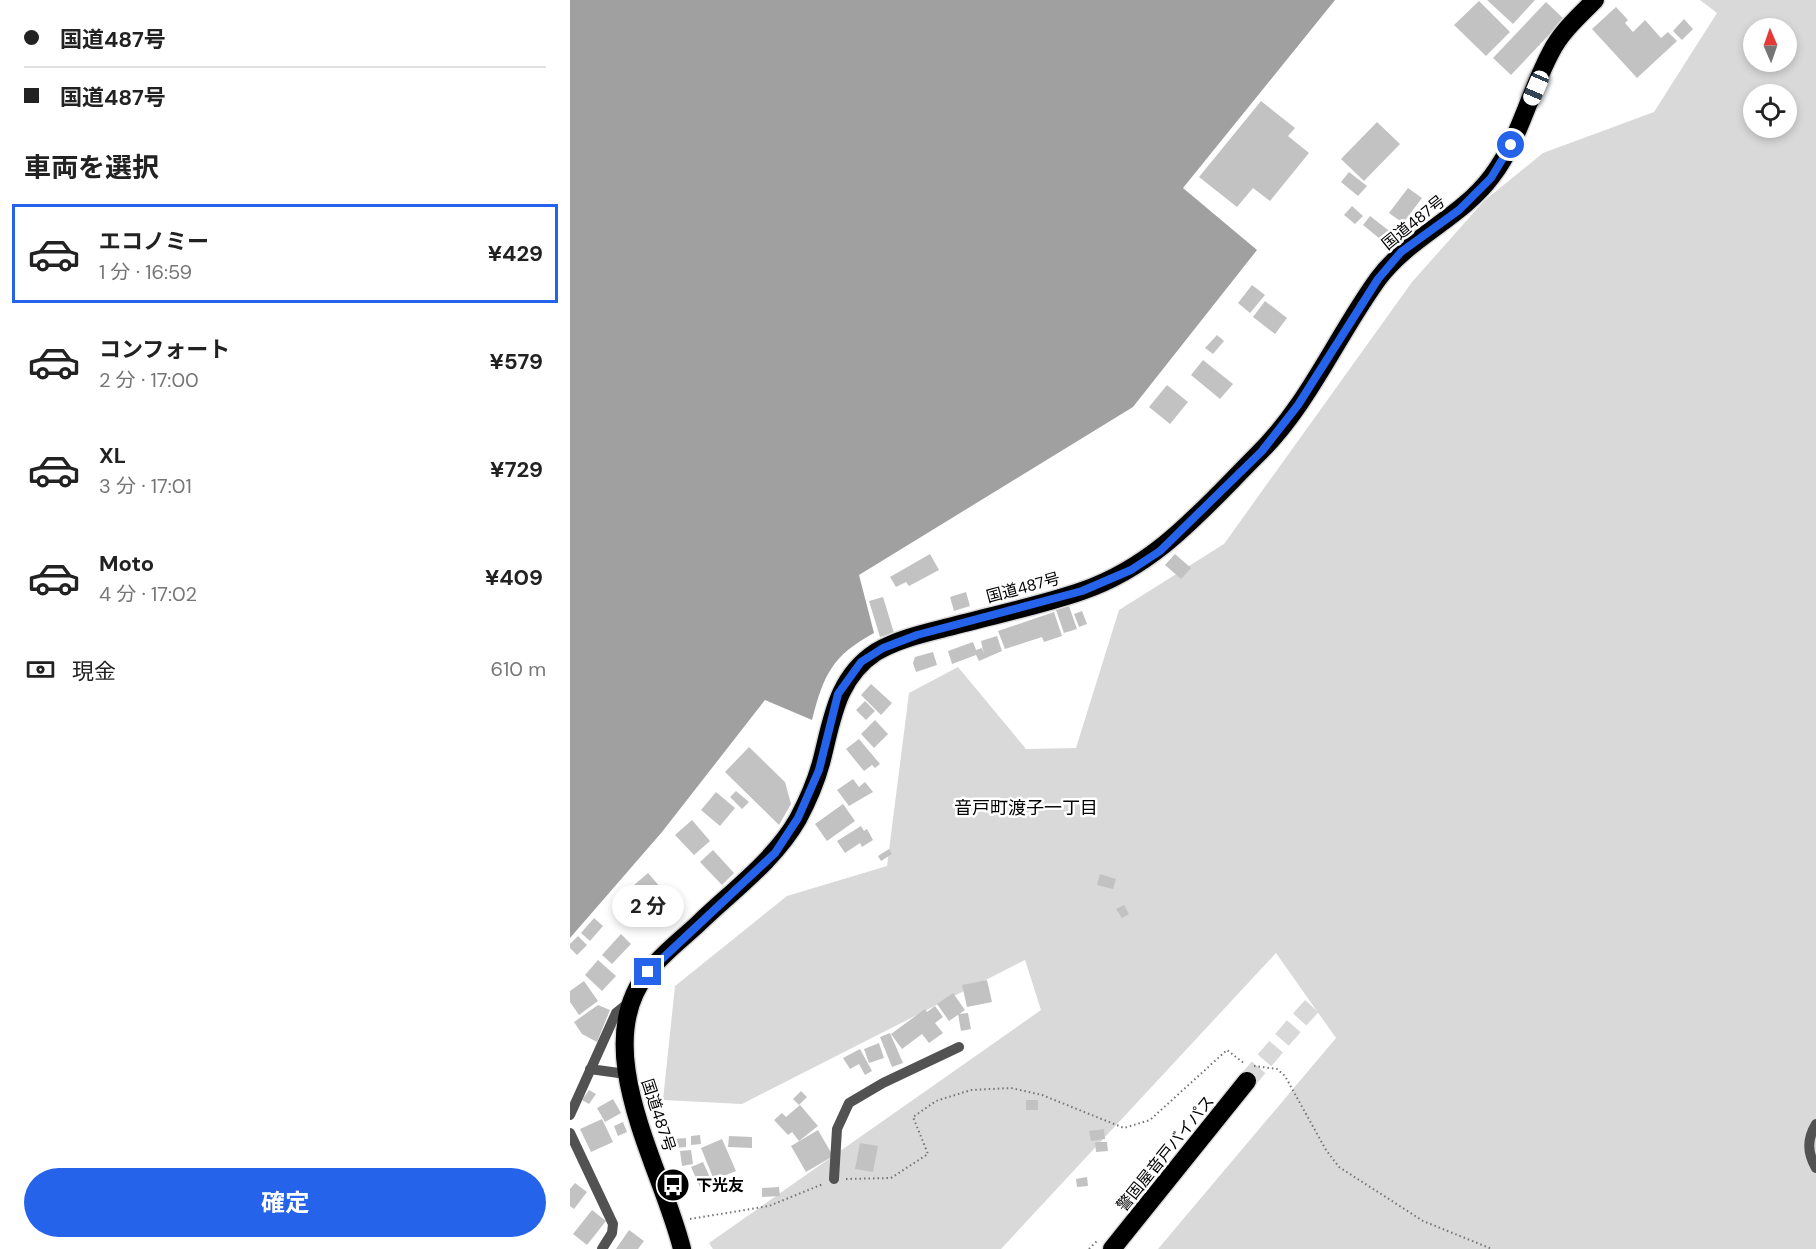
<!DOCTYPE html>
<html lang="ja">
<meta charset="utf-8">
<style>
body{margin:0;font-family:"DM Sans","Noto Sans JP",sans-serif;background:#f6f6f6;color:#222;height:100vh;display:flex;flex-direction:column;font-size:22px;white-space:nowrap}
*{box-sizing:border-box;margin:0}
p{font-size:20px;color:#767676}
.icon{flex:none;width:33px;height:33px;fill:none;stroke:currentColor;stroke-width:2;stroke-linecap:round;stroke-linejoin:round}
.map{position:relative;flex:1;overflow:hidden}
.side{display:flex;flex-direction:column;background:#fff;width:570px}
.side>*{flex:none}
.banner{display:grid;align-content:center;height:132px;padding:0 24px;background:#fff}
.needle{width:39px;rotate:358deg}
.controls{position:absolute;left:1173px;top:18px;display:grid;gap:12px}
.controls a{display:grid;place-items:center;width:54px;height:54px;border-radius:50%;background:#fff;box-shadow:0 3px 9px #0003;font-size:30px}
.end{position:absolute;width:27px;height:27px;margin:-14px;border:8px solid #2563eb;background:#fff;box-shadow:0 0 0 3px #fff}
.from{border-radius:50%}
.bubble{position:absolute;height:42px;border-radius:21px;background:#fff;box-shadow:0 3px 9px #0003;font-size:20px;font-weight:700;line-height:42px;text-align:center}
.car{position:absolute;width:18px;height:36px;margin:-18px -9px;border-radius:8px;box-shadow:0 0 4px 2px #0007;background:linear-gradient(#fff 24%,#345 0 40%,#fff 0 76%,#345 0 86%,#fff 0)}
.banner b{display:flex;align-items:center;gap:21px;height:57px;font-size:22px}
.banner b+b{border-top:2px solid #e0e0e0}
.banner i{width:15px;height:15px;background:#222}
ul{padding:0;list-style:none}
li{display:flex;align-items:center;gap:18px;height:99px;margin:0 12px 9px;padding:0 12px;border:3px solid transparent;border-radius:0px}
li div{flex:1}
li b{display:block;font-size:22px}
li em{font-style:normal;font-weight:700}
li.on{border-color:#2563eb}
li>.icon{width:54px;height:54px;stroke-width:1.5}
h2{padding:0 24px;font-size:27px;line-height:72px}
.pay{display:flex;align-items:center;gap:15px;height:66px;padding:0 24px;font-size:22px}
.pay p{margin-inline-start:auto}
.cta{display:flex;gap:12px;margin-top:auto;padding:12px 24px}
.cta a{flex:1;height:69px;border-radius:36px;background:#2563eb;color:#fff;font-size:24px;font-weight:700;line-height:69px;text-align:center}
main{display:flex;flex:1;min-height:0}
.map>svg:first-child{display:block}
</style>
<main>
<section class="side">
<div class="banner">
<b><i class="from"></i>国道487号</b>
<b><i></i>国道487号</b>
</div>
<h2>車両を選択</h2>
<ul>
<li class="on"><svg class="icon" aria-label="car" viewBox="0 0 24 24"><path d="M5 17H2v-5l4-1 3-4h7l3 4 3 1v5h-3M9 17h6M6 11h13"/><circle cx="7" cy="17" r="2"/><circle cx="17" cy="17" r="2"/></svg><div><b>エコノミー</b><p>1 分 · 16:59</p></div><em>¥429</em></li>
<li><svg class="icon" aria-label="car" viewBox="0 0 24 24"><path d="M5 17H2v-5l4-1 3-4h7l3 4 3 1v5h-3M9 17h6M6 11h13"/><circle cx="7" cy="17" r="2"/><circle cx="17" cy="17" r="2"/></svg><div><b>コンフォート</b><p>2 分 · 17:00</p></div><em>¥579</em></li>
<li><svg class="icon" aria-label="car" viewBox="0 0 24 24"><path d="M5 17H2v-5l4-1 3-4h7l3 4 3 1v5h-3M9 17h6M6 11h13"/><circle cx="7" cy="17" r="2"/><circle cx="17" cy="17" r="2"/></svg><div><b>XL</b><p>3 分 · 17:01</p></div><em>¥729</em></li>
<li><svg class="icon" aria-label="car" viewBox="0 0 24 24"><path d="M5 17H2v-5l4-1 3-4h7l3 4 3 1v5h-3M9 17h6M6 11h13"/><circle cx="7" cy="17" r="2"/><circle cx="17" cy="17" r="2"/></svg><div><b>Moto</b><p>4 分 · 17:02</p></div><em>¥409</em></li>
</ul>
<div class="pay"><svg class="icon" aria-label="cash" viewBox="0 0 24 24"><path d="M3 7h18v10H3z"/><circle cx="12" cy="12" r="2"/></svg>現金<p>610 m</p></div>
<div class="cta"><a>確定</a></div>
</section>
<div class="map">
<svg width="1246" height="1249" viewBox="0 0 1246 1249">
<rect width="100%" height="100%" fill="#fff"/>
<path fill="#d9d9d9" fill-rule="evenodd" d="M1130,0H1246V1249H588L766,1038L706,953L431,1249H143L139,1243L471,1010L455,960L172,1104L93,1100L105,986L217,896L317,866L339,693L388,667L456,749L506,748L549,610L654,544L842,282L914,201L973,153L1084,112L1147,13ZM1184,28H1216V62H1184ZM1184,94H1216V128H1184Z"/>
<path fill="#a0a0a0" d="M0,0H765L613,188L687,250L563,407L289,575L304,633C262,656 254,674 242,720L195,700L92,832L0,938Z"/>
<path fill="#c2c2c2" d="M917,0H965L943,24Z
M909,1L940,32L916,56L884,25Z
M976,2L994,19L941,75L923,58Z
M1046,7L1058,20L1055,23L1063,32L1075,20L1091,38L1098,32L1107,41L1067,78L1022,29Z
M1114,19L1123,29L1112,40L1103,31Z
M691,101L725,128L718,136L739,153L700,201L683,188L667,207L629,177Z
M807,122L830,144L794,181L771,159Z
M779,172L797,186L788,196L771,182Z
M838,188L852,198L833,223L819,213Z
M782,206L793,216L785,224L774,215Z
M800,216L822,233L815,243L793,225Z
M682,285L695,295L680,313L668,303Z
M695,301L717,318L705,334L683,317Z
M647,335L654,341L643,354L635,348Z
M633,360L663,384L650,399L621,375Z
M597,385L618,402L600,424L579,407Z
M360,554L369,570L339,586L336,582L326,587L320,577Z
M605,554L621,568L611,579L595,565Z
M396,592L400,606L384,611L380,597Z
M313,597L324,633L310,637L299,601Z
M499,606L507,629L494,633L486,610Z
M512,611L517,624L509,627L504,614Z
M484,612L492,636L474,642L472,637L435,649L428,631Z
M427,636L432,651L409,661L406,655L382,664L378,651L403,642L406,650L412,648L414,654L411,641Z
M363,652L367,665L346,672L343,663L345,657Z
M301,684L322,703L311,715L291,695Z
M295,701L305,711L296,720L286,710Z
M305,720L318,734L304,748L291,734Z
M289,739L310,764L305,768L302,765L294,771L276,749Z
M179,747L215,782L221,804L209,825L155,772Z
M283,779L289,787L295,782L303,792L279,806L267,790Z
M166,791L179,802L172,809L160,797Z
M146,792L165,808L150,826L131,810Z
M273,804L285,821L257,841L245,824Z
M122,820L140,841L124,855L105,835Z
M291,826L294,831L297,829L303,840L292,847L290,843L275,853L267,841Z
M319,849L322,854L311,861L308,856Z
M143,850L164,873L152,885L130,862Z
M78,873L92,889L64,913L50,897Z
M530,874L546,879L543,889L527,885Z
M554,905L559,914L552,918L546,909Z
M24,918L33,926L20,941L11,933Z
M51,934L61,944L42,964L32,955Z
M8,936L17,945L7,955L0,948V944Z
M28,960L46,976L32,991L15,975Z
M417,980L422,1002L397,1007L392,985Z
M14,981L28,1001L9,1015L0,1002V991Z
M383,993L395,1010L379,1021L367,1004Z
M28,1005L40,1010L27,1042L12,1034L4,1022Z
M365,1006L373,1017L365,1023L373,1033L359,1043L352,1034L332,1049L321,1034L355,1009L357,1012Z
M398,1013L401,1029L391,1031L388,1014Z
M320,1033L333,1063L322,1067L310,1037Z
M309,1043L314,1058L299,1063L294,1049Z
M290,1049L302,1071L295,1075L289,1064L280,1069L273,1058Z
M19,1090L26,1094L19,1104L12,1100Z
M231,1091L237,1097L229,1105L223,1099Z
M43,1099L51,1113L35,1122L27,1108Z
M456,1100H468V1110H456Z
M230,1105L248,1126L229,1141L222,1132L218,1135L204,1120L212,1113L216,1117Z
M32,1119L43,1142L21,1152L10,1129Z
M53,1122L57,1132L48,1136L44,1126Z
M534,1129L535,1139L521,1141L519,1131Z
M248,1130L263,1156L236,1172L221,1146Z
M130,1135L131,1144L121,1145V1136Z
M159,1136L182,1137V1148L158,1147Z
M116,1138V1147L105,1148L104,1139Z
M152,1139L166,1171L144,1180L131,1148Z
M525,1142H537L538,1151L526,1152Z
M290,1143L308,1146L303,1172L285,1169Z
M121,1150L123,1164L112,1166L110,1151Z
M133,1162L142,1182L130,1187L121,1167Z
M517,1177L518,1186L507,1187L506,1179Z
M5,1183L17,1192L4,1209L0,1206V1189Z
M209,1187L210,1196L192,1197V1188Z
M22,1210L36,1221L17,1245L3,1234Z
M59,1230L74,1241L68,1249H46Z"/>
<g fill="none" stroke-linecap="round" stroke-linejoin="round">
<path stroke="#d9d9d9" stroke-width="18" stroke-dasharray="18 9" stroke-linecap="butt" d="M677,1081C718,1033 758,983 808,943C932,844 1088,794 1246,799"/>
<defs>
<path id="highway" d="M112,1249C92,1167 17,1048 78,972C92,954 112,939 128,924C162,891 204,861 228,819C237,802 246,781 251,763C262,721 266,678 306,652C328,639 355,633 379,627C423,615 469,606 512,591C587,565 632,510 686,456C738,406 766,337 808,279C839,237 891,218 922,176C950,139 959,93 981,52C991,32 1009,16 1025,0
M542,1249L677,1081"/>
</defs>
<use href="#highway" stroke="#dbdbdb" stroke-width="21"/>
<path stroke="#747474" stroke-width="2" stroke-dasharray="1.5 3" stroke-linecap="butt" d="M684,1066L707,1069L715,1076L756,1150L769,1167L853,1221L922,1249
M276,1179L321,1178L358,1154L343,1117L366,1101L401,1090L441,1088L472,1095L554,1128L580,1120L657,1050L675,1064
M120,1219L199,1206L253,1184
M519,1249L528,1240"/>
<path stroke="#525252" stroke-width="10" d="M20,1069L56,1074
M0,1115L46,1013L61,1001
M1246,1124C1237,1139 1237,1152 1246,1168
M0,1133L43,1224L42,1233L32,1249
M264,1179L267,1129L279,1103L313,1083L389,1047"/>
<use href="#highway" stroke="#000" stroke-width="18"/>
</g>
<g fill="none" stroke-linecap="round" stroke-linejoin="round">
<path stroke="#2563eb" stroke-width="8" d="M78,972L205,853L228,818L249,770L268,694L291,662L313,648L347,635L512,591L561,570L590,551L692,451L728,405L808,279L831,252L889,210L921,178L941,145"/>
</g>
<defs>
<symbol id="bus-disc" viewBox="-11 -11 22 22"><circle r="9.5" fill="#000" stroke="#fff"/><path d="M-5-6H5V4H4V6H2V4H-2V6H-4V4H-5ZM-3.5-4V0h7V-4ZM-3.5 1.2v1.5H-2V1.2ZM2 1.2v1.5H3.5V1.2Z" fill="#fff"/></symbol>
</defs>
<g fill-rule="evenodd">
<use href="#bus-disc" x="84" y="1166" width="38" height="38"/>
</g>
<g text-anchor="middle" stroke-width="5" stroke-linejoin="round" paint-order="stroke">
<g font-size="16" fill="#000" stroke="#fff">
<text transform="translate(843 222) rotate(-39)" y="6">国道487号</text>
<text transform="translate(453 587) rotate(-15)" y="6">国道487号</text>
<text transform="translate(89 1115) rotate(72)" y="6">国道487号</text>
<text transform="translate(595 1153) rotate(-51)" y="6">警固屋音戸バイパス</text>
</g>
<g font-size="16" font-weight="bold" fill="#000" stroke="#fff" text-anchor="start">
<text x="126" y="1191">下光友</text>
</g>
<g font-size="18" fill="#000" stroke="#fff">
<text x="456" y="814">音戸町渡子一丁目</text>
</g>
</g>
</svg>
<div class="controls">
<a><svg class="needle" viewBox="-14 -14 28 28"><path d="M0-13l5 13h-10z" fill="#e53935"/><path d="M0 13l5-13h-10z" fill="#767676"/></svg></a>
<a><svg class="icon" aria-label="locate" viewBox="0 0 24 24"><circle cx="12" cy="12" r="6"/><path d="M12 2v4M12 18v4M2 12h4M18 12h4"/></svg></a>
</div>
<i class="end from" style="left:941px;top:145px"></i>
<i class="end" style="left:78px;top:972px"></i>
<div class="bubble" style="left:42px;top:885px;width:72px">2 分</div>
<i class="car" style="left:966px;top:88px;rotate:203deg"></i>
</div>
</main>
